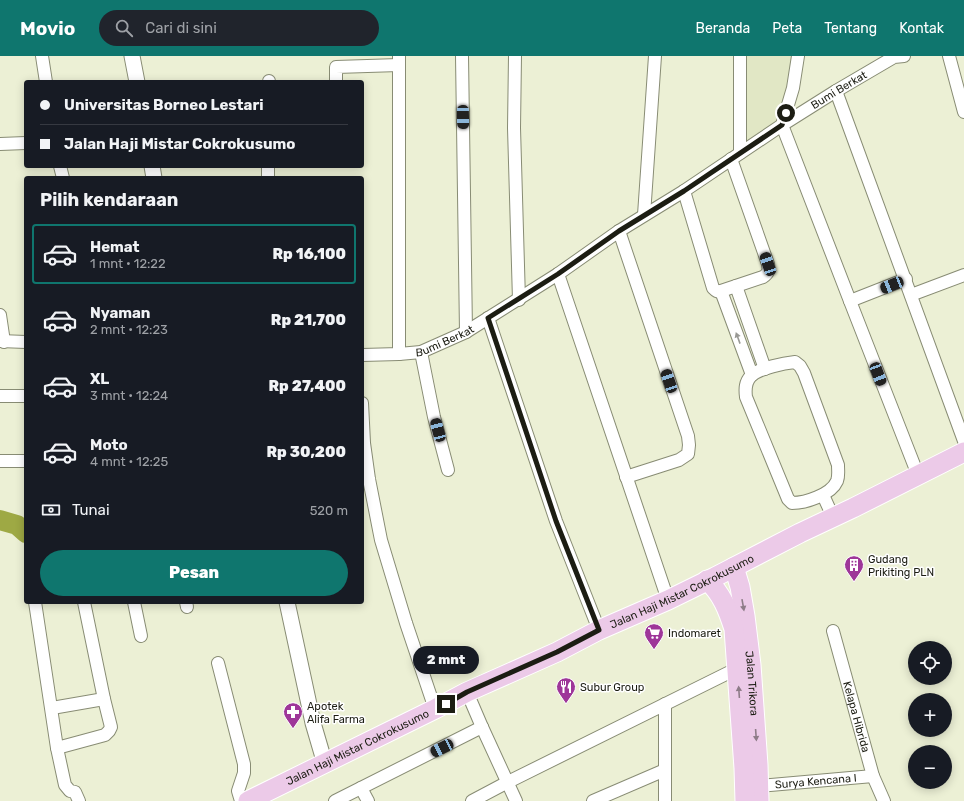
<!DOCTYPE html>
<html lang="id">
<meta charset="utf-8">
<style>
body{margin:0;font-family:Rubik,sans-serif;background:#20242c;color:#f1f3f6;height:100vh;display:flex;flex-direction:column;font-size:15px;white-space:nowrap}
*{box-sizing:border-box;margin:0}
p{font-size:13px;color:#9ea1a6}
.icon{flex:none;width:22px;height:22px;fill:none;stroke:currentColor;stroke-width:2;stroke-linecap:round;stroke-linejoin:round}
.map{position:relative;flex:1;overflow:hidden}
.drawer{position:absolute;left:24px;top:120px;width:340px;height:428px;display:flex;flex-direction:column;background:#171b24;border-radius:4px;box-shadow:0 2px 10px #0003}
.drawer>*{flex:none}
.hud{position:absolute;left:24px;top:24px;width:340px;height:88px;border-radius:4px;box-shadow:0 2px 10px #0003;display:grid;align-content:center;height:88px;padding:0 16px;background:#171b24}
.tools{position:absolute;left:908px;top:585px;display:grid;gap:8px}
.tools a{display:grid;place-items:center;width:44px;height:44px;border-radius:50%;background:#171b24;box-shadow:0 2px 10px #0003;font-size:20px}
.end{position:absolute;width:18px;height:18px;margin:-9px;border:5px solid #1c1d13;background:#fff;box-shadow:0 0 0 2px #fff}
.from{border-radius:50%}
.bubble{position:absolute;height:28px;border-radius:14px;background:#171b24;box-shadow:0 2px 10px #0003;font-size:13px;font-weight:800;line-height:28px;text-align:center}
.car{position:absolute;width:12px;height:24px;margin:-12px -6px;border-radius:5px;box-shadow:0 0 3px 1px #0007;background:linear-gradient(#222 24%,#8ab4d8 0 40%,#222 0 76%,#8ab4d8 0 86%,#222 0)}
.hud b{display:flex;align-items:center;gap:14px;height:38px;font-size:15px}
.hud b+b{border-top:1px solid #363941}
.hud i{width:10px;height:10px;background:#f1f3f6}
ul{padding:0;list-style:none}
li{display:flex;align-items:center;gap:12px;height:60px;margin:0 8px 6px;padding:0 8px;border:2px solid transparent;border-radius:4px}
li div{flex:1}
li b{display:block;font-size:15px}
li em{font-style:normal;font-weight:800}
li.selected{border-color:#0f766e}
li>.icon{width:36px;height:36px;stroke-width:1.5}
h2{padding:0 16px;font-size:18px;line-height:48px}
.pay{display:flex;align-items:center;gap:10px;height:44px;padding:0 16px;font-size:15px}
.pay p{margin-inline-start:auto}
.action{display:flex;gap:8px;margin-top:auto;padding:8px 16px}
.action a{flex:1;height:46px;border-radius:24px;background:#0f766e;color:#fff;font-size:16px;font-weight:800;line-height:46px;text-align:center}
header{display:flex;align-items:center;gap:24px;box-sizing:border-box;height:56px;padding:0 20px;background:#0f766e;color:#fff}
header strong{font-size:19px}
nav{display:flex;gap:22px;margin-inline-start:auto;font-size:14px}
.search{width:280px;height:36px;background:#20242c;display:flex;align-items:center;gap:10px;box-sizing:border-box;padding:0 14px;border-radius:22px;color:#9ea1a6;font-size:15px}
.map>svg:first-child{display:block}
</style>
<header>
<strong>Movio</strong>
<div class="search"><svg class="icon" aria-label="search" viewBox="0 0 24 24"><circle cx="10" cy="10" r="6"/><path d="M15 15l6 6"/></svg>Cari di sini</div>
<nav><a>Beranda</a><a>Peta</a><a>Tentang</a><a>Kontak</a></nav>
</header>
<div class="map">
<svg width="964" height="745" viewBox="0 0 964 745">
<rect width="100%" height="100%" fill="#ecf0d5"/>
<path fill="#e1e7c5" d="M745,0H794L789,31L779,66L745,88Z"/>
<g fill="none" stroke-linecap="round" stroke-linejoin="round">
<path stroke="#9ea944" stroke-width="20" d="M0,464L17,469L26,477"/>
<defs>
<g id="minor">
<path d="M42,0L46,26"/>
<path d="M462,0L466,276"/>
<path d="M515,0L514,72L519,244"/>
<path d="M740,0V97"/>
<path d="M798,0L793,32L782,69L850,245L918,419"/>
<path d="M949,0L964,56"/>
<path d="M269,26V25"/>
<path d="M336,26V11L399,9"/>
<path d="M836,35L964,385"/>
<path d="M0,88L26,87"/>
<path d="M60,110L63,122"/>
<path d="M268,110V122"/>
<path d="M684,135L713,232C716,235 717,236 721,235L763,221C769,217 769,214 768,208L731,103"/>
<path d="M644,159L655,0"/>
<path d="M619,175L688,380L689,389L688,398L679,404L626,421"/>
<path d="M558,218L668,544"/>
<path d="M736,230L765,313"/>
<path d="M721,235L752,319"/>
<path d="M911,239L964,219"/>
<path d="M850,245L906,223"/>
<path d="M0,259L4,286"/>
<path d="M488,262L556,465L599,574"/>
<path d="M0,285L26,286"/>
<path d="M421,296L434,361L448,414"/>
<path d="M399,298V0"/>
<path id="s1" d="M362,299L399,298L421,296L466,276L558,218L619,175L684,135L782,69L836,35L894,1L904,0"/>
<path d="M795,306L800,310L804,317L838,409C838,415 839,420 837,425C831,439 805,447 792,447L788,443L746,341C745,333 745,326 751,320C759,312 785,307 795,306Z"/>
<path d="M0,340H26"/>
<path d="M362,347L364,387L369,423L381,484L406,567L435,653"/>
<path d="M0,405H26"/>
<path d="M823,439L833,461"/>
<path d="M35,546L57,692L65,729L70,735L75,736L79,745"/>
<path d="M134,546L141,580"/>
<path d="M186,546L187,551"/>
<path id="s2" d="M833,575L873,720L884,745"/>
<path d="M218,607L244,708V717L238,735L241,745"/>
<path d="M467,636L482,671L516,745"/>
<path d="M52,652L104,643"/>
<path d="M57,692L105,679L109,675L111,671L104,643L84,546"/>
<path id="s3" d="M758,730L873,720"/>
<path d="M361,732L368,745"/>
<path d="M335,745L482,671"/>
<path d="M472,745L506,727L738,612"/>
<path d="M593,745L665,714"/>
<path d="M665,745V648"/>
</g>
<path id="tertiary" d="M132,0L137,26
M152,110L154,122
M287,546L313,667L325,708"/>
<g id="primary">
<path id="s4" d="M734,511L740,531L745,560L751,609L758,709L759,745"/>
<path d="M707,524C722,538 728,554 734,573L744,712L745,745"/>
<path id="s5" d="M248,745L435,653L467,636L557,596L599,574L668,544L715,521L800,477L853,452L964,396"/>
</g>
</defs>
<use href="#minor" stroke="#888c74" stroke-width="14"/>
<use href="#tertiary" stroke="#888c74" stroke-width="17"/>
<use href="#primary" stroke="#fff" stroke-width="21"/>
<use href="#minor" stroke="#fff" stroke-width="12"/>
<use href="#tertiary" stroke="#fff" stroke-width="15"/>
<use href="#primary" stroke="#eccae8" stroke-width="19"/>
</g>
<defs><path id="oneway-solid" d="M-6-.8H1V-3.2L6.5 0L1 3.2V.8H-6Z"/></defs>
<use fill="#999995" href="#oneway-solid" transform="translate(738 282) rotate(-110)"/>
<g fill="#8e7c88">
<use href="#oneway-solid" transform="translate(743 549) rotate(80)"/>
<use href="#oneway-solid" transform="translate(739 636) rotate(-94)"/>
<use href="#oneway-solid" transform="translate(756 679) rotate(86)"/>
</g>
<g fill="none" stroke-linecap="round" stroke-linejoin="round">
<path stroke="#1c1d13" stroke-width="5" d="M446,648L467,636L557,596L599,574L556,465L488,262L558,218L619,175L684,135L782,69L786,57"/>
</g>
<defs>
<symbol id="building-pin" viewBox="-11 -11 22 30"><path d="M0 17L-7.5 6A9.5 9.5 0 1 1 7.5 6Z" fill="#9e3699" stroke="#fff"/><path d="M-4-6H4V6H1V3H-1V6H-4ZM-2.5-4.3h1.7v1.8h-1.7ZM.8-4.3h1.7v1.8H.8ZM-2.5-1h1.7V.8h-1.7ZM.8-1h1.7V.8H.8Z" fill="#fff"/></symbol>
<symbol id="supermarket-pin" viewBox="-11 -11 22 30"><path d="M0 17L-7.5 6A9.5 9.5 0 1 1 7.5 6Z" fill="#9e3699" stroke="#fff"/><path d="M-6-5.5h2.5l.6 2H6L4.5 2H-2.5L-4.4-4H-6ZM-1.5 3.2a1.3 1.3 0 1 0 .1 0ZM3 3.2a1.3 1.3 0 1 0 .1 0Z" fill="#fff"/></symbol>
<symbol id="restaurant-pin" viewBox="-11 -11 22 30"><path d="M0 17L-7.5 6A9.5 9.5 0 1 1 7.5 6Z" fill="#9e3699" stroke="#fff"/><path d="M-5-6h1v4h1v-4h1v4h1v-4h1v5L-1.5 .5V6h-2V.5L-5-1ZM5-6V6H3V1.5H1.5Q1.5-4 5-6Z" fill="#fff"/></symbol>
<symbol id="pharmacy-pin" viewBox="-11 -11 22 30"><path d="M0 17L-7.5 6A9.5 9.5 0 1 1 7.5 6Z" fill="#9e3699" stroke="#fff"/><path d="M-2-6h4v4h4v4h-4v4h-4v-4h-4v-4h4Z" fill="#fff"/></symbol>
</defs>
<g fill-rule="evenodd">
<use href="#building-pin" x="843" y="498" width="22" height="30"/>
<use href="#supermarket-pin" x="643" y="566" width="22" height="30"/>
<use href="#restaurant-pin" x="555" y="620" width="22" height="30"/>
<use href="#pharmacy-pin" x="282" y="645" width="22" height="30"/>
</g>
<g text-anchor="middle" stroke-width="3" stroke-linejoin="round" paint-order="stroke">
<g font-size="11" fill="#1c1d13" stroke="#fff">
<text dy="4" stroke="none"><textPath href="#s1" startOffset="553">Bumi Berkat</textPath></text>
<text dy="4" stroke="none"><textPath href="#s1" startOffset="85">Bumi Berkat</textPath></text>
<text dy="4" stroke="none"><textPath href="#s5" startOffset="482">Jalan Haji Mistar Cokrokusumo</textPath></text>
<text dy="4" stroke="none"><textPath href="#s4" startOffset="118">Jalan Trikora</textPath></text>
<text dy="4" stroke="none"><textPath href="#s2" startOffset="89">Kelapa Hibrida</textPath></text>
<text dy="4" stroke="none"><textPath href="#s5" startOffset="122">Jalan Haji Mistar Cokrokusumo</textPath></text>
<text dy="4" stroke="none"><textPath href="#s3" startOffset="58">Surya Kencana I</textPath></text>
</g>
<g font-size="11" fill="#1c1d13" stroke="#fff" text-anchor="start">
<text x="868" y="507">Gudang<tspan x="868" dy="13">Prikiting PLN</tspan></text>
<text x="668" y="581">Indomaret</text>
<text x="580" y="635">Subur Group</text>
<text x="307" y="654">Apotek<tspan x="307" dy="13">Alifa Farma</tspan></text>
</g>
</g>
</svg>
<div class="tools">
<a><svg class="icon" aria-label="locate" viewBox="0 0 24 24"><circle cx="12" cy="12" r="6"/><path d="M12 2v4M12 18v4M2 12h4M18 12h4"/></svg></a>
<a>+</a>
<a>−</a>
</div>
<i class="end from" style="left:786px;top:57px"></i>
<i class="end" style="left:446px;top:648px"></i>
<div class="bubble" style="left:413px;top:590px;width:66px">2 mnt</div>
<i class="car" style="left:463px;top:61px;rotate:179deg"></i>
<i class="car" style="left:768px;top:208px;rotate:341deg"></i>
<i class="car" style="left:892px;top:229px;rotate:248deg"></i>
<i class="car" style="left:878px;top:318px;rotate:159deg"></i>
<i class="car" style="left:669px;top:325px;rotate:341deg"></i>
<i class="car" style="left:438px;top:374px;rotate:345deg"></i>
<i class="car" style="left:442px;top:692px;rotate:243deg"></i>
<div class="hud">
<b><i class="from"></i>Universitas Borneo Lestari</b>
<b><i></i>Jalan Haji Mistar Cokrokusumo</b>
</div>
<section class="drawer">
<h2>Pilih kendaraan</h2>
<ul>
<li class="selected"><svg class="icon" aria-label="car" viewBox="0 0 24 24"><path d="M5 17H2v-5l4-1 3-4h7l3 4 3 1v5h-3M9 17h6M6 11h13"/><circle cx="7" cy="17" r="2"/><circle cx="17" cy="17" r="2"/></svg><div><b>Hemat</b><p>1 mnt · 12:22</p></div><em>Rp 16,100</em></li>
<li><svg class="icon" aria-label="car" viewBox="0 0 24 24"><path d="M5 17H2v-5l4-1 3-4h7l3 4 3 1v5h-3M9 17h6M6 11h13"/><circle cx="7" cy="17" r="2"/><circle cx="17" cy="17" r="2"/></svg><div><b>Nyaman</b><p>2 mnt · 12:23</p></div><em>Rp 21,700</em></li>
<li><svg class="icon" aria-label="car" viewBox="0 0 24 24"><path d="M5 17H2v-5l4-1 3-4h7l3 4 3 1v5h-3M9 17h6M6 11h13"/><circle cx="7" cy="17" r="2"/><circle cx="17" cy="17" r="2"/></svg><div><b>XL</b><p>3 mnt · 12:24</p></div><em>Rp 27,400</em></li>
<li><svg class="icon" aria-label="car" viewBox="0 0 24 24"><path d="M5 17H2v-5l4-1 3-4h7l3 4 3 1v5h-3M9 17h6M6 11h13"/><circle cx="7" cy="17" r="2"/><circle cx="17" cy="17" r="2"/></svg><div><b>Moto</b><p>4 mnt · 12:25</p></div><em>Rp 30,200</em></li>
</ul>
<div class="pay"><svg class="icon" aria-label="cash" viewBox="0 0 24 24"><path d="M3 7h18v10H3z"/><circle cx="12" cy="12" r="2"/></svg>Tunai<p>520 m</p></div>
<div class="action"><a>Pesan</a></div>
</section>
</div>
